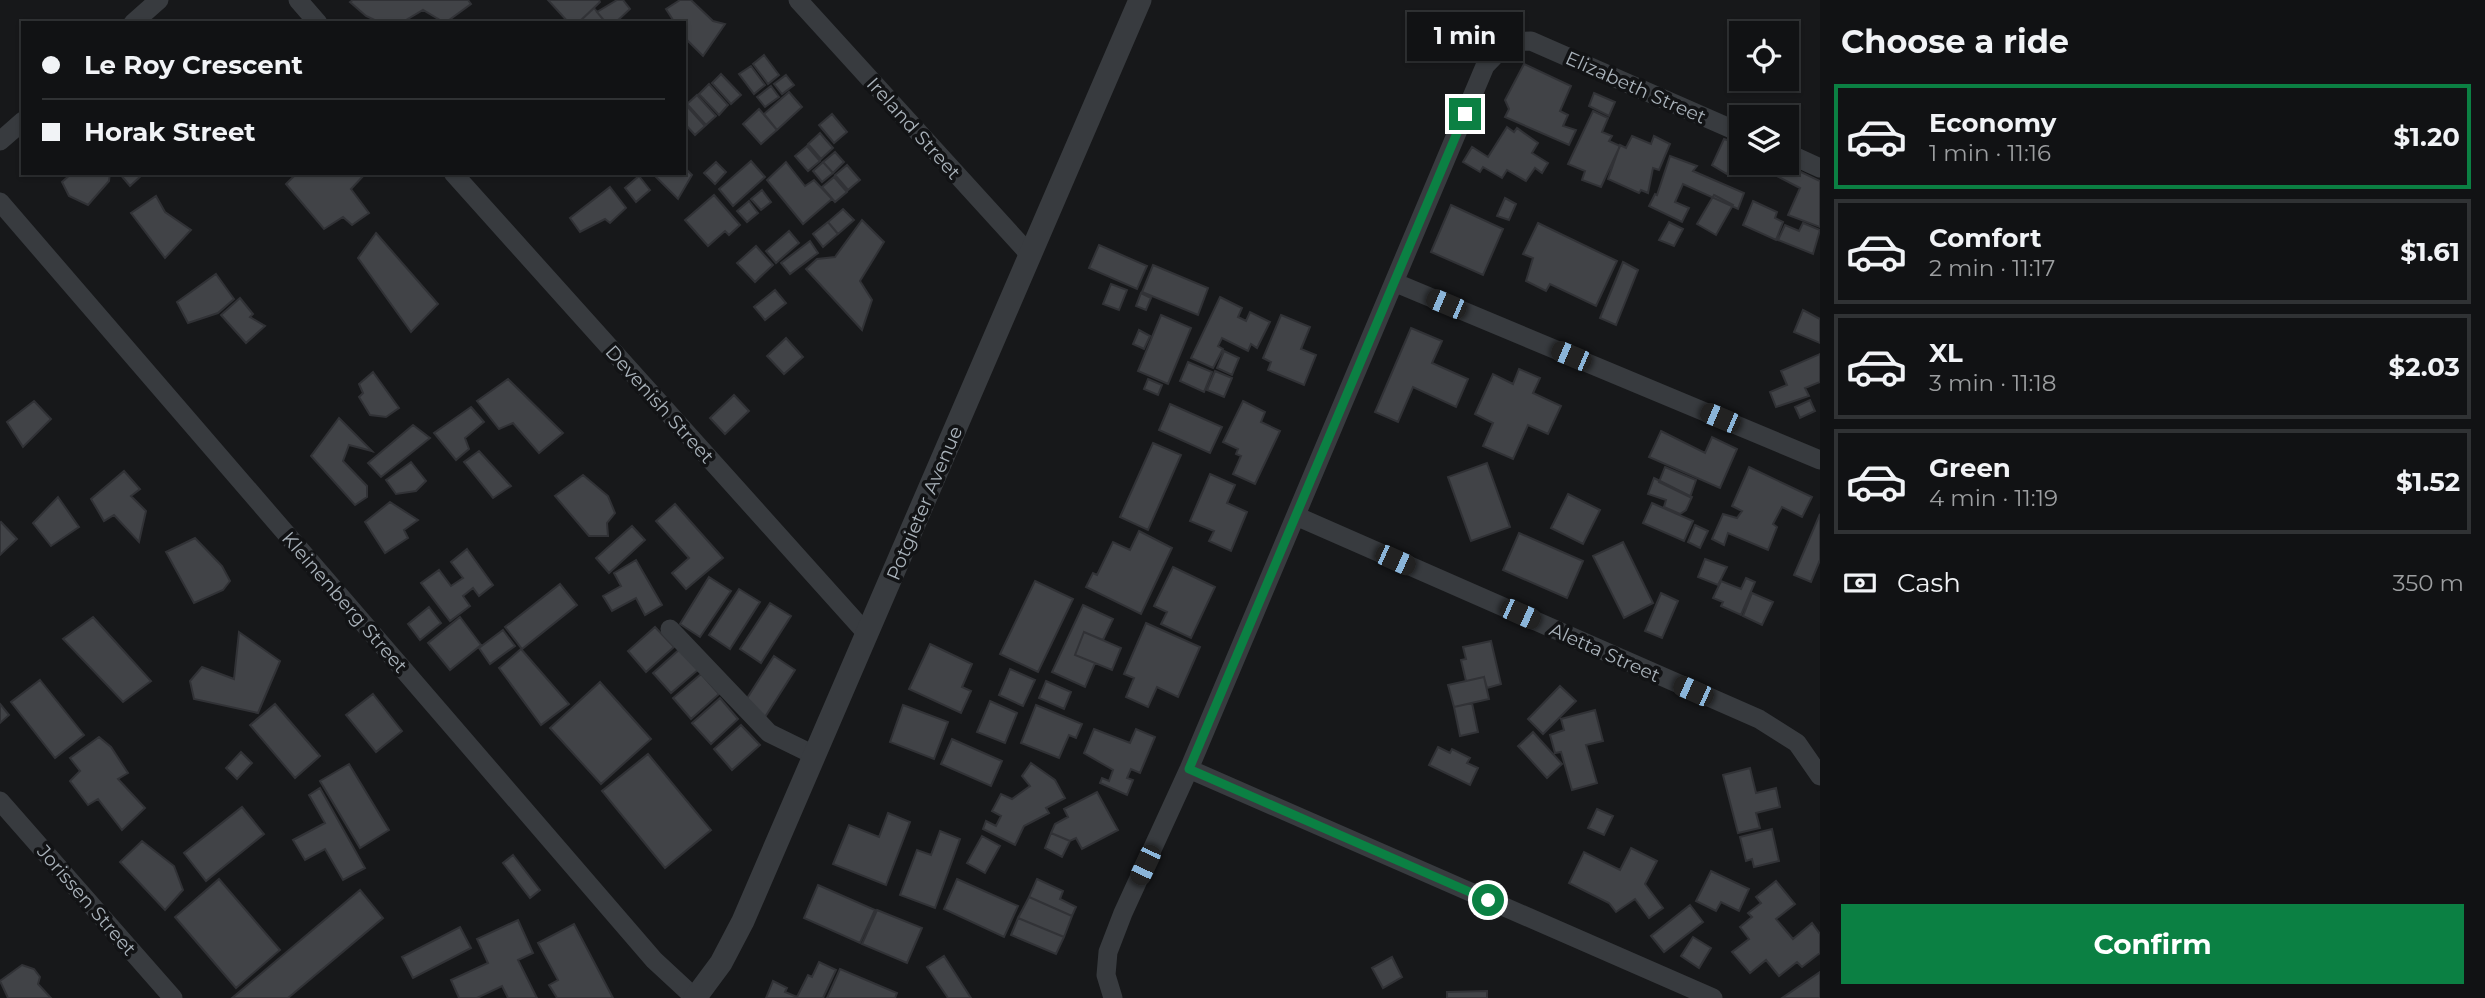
<!DOCTYPE html>
<meta charset="utf-8">
<style>
body{margin:0;font-family:Montserrat,sans-serif;background:#1e2022;color:#f1f3f6;height:100vh;display:flex;flex-direction:column;font-size:26px;white-space:nowrap}
*{box-sizing:border-box;margin:0}
p{font-size:23px;color:#9c9ea0}
.icon{flex:none;width:38px;height:38px;fill:none;stroke:currentColor;stroke-width:2;stroke-linecap:round;stroke-linejoin:round}
.map{position:relative;flex:1;overflow:hidden}
.drawer{display:flex;flex-direction:column;background:#111214;width:665px}
.drawer>*{flex:none}
.top-card{position:absolute;left:21px;top:21px;width:665px;height:154px;border-radius:0px;box-shadow:0 2px 5px #0004,0 0 0 2px #303234;display:grid;align-content:center;height:154px;padding:0 21px;background:#111214}
.fabs{position:absolute;left:1729px;top:21px;display:grid;gap:14px}
.fabs a{display:grid;place-items:center;width:70px;height:70px;border-radius:0px;background:#111214;box-shadow:0 2px 5px #0004,0 0 0 2px #303234;font-size:35px}
.end{position:absolute;width:32px;height:32px;margin:-16px;border:9px solid #0b8043;background:#fff;box-shadow:0 0 0 4px #fff}
.from{border-radius:50%}
.bubble{position:absolute;height:49px;border-radius:0px;background:#111214;box-shadow:0 2px 5px #0004,0 0 0 2px #303234;font-size:23px;font-weight:700;line-height:49px;text-align:center}
.car{position:absolute;width:21px;height:42px;margin:-21px -10px;border-radius:9px;box-shadow:0 0 5px 2px #0007;background:linear-gradient(#222 24%,#8ab4d8 0 40%,#222 0 76%,#8ab4d8 0 86%,#222 0)}
.top-card b{display:flex;align-items:center;gap:24px;height:66px;font-size:26px}
.top-card b+b{border-top:2px solid #303234}
.top-card i{width:18px;height:18px;background:#f1f3f6}
ul{padding:0;list-style:none}
li{display:flex;align-items:center;gap:21px;height:105px;margin:0 14px 10px;padding:0 7px;border:4px solid #303234;border-radius:0px}
li div{flex:1}
li b{display:block;font-size:26px}
li em{font-style:normal;font-weight:700}
li.active{border-color:#0b8043}
li>.icon{width:63px;height:63px;stroke-width:1.5}
h2{padding:0 21px;font-size:32px;line-height:84px}
.pay{display:flex;align-items:center;gap:18px;height:77px;padding:0 21px;font-size:26px}
.pay p{margin-inline-start:auto}
.cta{display:flex;gap:14px;margin-top:auto;padding:14px 21px}
.cta a{flex:1;height:80px;border-radius:0px;background:#0b8043;color:#fff;font-size:28px;font-weight:700;line-height:80px;text-align:center}
main{display:flex;flex:1;min-height:0}
.map>svg:first-child{display:block}
</style>
<main>
<div class="map">
<svg width="1820" height="998" viewBox="0 0 1820 998">
<rect width="100%" height="100%" fill="#17181a"/>
<path fill="#414347" stroke="#313236" stroke-width="2" d="M353,0H468L471,4L445,23L423,10L401,23H381L366,16L350,2Z
M548,0H599L600,2L578,23H569Z
M617,0H623L630,9L615,23H606L597,12Z
M680,0H691L713,21L725,24L703,56L684,37V23H675L666,9Z
M594,8L606,23H578Z
M764,55L779,75L768,84L753,64Z
M1524,64L1571,86L1560,111L1568,115L1563,126L1576,130L1569,145L1505,117L1509,109L1505,100Z
M751,66L765,85L754,94L739,74Z
M721,74L741,95L731,104L712,83Z
M786,75L794,85L782,94L774,84Z
M709,84L728,105L719,115L699,94Z
M771,86L779,97L765,107L757,97Z
M789,92L802,107L777,130L764,114Z
M1594,93L1615,102L1609,116L1589,106Z
M697,95L716,116L706,125L687,104Z
M686,105L705,126L695,135L684,123Z
M759,109L777,130L761,144L743,124Z
M1593,111L1608,118L1602,132L1612,136L1609,141L1620,146L1601,187L1582,180L1585,171L1568,164Z
M832,114L847,132L834,143L819,125Z
M1507,127L1514,132L1517,128L1538,143L1532,153L1548,163L1542,173L1535,168L1526,181L1507,170L1502,178L1483,167L1480,172L1463,162L1472,147L1488,157Z
M820,133L833,148L821,159L808,144Z
M1632,136L1651,144L1654,136L1670,144L1659,170L1653,168L1648,193L1641,190L1639,193L1608,179L1620,145L1626,148Z
M1724,139L1739,144L1727,174L1712,165Z
M807,146L820,161L808,171L795,156Z
M835,152L844,162L833,173L823,162Z
M1670,156L1697,166L1693,171L1744,193L1738,209L1683,184L1675,202L1689,208L1682,222L1649,206L1655,194L1657,195Z
M751,161L765,177L733,206L719,189Z
M716,162L726,172L715,184L704,173Z
M786,162L805,186L814,180L832,199L803,224L767,180Z
M823,162L833,173L822,182L813,171Z
M1773,163H1782L1820,181V227L1788,215L1800,188L1769,172Z
M847,165L860,180L848,190L835,175Z
M684,167L692,175L678,199L652,173H684Z
M72,173H110L109,181L88,205L69,196L62,182Z
M119,173H141L142,175L130,186Z
M297,173H366L351,189L369,213L352,225L343,217L324,229L286,184Z
M639,176L650,190L636,202L625,188Z
M834,177L847,192L835,202L822,187Z
M610,187L626,208L610,223L605,219L580,232L570,218Z
M762,190L771,202L761,210L751,199Z
M714,195L740,225L729,235L725,231L708,246L685,220Z
M1714,195L1733,205L1716,235L1697,224Z
M156,196L165,212L191,230L165,258L131,213Z
M1505,198L1516,204L1509,220L1497,216Z
M749,201L758,213L747,222L737,211Z
M1753,201L1777,212L1775,218L1783,222L1776,240L1743,225Z
M1451,205L1503,229L1483,275L1431,252Z
M843,209L854,220L838,234L828,222Z
M862,220L884,242L860,281L872,300L862,330L806,269L817,259L835,257Z
M828,222L838,234L823,247L813,234Z
M1669,222L1683,229L1674,246L1659,240Z
M1538,223L1617,261L1596,306L1550,284L1546,291L1526,281L1533,258L1523,254Z
M1803,223L1820,230L1813,254L1778,240L1785,225L1799,231Z
M789,231L799,243L776,263L766,251Z
M376,233L438,304L411,332L358,258Z
M810,241L818,253L790,274L781,263Z
M1099,245L1147,266L1137,289L1089,268Z
M756,246L773,265L755,282L737,263Z
M1623,262L1638,270L1616,325L1600,318Z
M1153,265L1208,288L1198,315L1142,292Z
M216,274L234,299L218,313L188,323L177,302Z
M1111,284L1127,290L1119,310L1103,304Z
M775,290L786,303L765,320L754,307Z
M1141,293L1151,298L1146,310L1136,306Z
M1220,297L1242,308L1238,317L1246,321L1250,312L1270,322L1257,348L1251,344L1248,351L1222,338L1218,346L1223,349L1213,368L1191,358Z
M240,298L253,314L250,317L265,326L246,343L221,315Z
M1803,310L1820,319V343L1794,332Z
M1161,315L1191,328L1168,384L1138,371Z
M1281,315L1310,327L1301,349L1316,355L1304,385L1268,370L1271,362L1263,358Z
M1411,328L1442,341L1432,363L1468,379L1456,407L1413,387L1398,422L1375,412Z
M1139,330L1150,336L1144,349L1133,344Z
M786,338L803,357L784,374L767,356Z
M1224,351L1239,358L1232,375L1217,368Z
M1820,354V382L1805,388L1809,396L1776,407L1770,392L1787,385L1781,371Z
M1188,362L1212,372L1204,392L1180,381Z
M1519,369L1540,378L1533,393L1561,406L1548,434L1528,425L1513,459L1483,446L1493,423L1475,414L1493,374L1513,384Z
M1215,371L1232,378L1224,397L1207,390Z
M373,372L399,408L386,417L370,415L359,397L363,393L359,384Z
M508,379L563,433L539,453L513,423L499,429L477,401Z
M1148,379L1162,385L1158,395L1144,389Z
M734,395L749,411L725,434L710,418Z
M1810,400L1815,411L1800,418L1795,407Z
M34,401L51,419L23,447L7,422Z
M1243,401L1265,412L1261,422L1280,431L1255,484L1233,474L1241,456L1236,454L1238,449L1223,442Z
M1170,404L1222,427L1210,453L1159,430Z
M471,407L484,422L465,438L469,449L456,460L434,433Z
M339,418L372,451L349,445L343,461L367,486V497L355,505L311,456Z
M413,425L430,438L381,477L368,463Z
M1661,431L1705,453L1712,437L1737,449L1720,488L1649,457Z
M1153,443L1181,455L1148,530L1120,517Z
M479,451L511,486L493,498L464,462Z
M411,462L426,481L416,491L396,494L386,480Z
M1487,463L1510,527L1471,541L1448,477Z
M1665,467L1696,480L1690,497L1659,482Z
M1749,467L1812,497L1802,517L1782,507L1773,524L1777,527L1768,550L1728,533L1724,545L1712,539L1723,514L1737,518L1742,511L1732,506Z
M124,471L140,489L131,496L146,511L139,542L114,515L104,521L91,499Z
M1210,474L1235,485L1227,503L1247,512L1231,551L1209,541L1214,531L1190,521Z
M583,475L608,496L615,513L607,523L608,536H589L555,496Z
M1654,478L1692,497L1686,510L1680,514L1664,507L1666,500L1648,494Z
M1568,494L1600,510L1583,544L1551,528Z
M58,497L79,527L51,546L33,523Z
M390,502L418,520L404,530L408,538L385,553L365,522Z
M1652,503L1693,521L1684,541L1643,523Z
M675,504L723,558L686,589L672,573L689,558L656,521Z
M1820,514V560L1811,582L1794,575Z
M1,522L17,539L0,555V523Z
M1695,525L1708,531L1700,548L1688,542Z
M632,526L645,540L609,573L596,558Z
M1139,531L1172,548L1141,614L1086,587L1093,573L1097,575L1113,542L1130,550Z
M1519,533L1583,561L1567,598L1503,570Z
M195,538L222,566L230,581L223,590L194,603L166,552Z
M1623,542L1653,603L1624,618L1593,556Z
M467,549L493,585L479,596L473,588L463,596L470,606L450,621L421,583L439,570L451,586L463,578L451,562Z
M1705,559L1727,567L1718,585L1698,577Z
M636,560L662,605L645,615L636,598L612,611L603,596L621,586L614,573Z
M1173,567L1215,587L1191,638L1161,624L1167,612L1154,606Z
M709,577L731,591L700,637L680,624Z
M1746,578L1755,582L1741,615L1721,606L1723,602L1713,598L1721,581L1741,589Z
M1035,581L1073,599L1038,672L1000,654Z
M560,584L577,605L522,649L505,627Z
M739,589L760,602L730,649L709,635Z
M1661,593L1678,601L1662,638L1645,631Z
M1752,593L1773,602L1762,625L1743,616Z
M770,603L791,616L761,663L740,649Z
M1083,605L1113,619L1103,640L1084,632L1075,655L1095,663L1085,687L1052,672Z
M429,607L441,623L420,640L408,624Z
M93,617L151,681L123,702L63,639Z
M460,617L481,645L450,670L428,643Z
M1146,623L1200,647L1178,697L1157,687L1148,707L1126,697L1134,678L1124,674Z
M655,627L674,647L646,672L628,651Z
M503,630L515,646L490,664L479,648Z
M239,632L280,661L258,713L194,699L190,681L202,667L234,679Z
M1084,632L1121,648L1112,670L1075,655Z
M1491,641L1501,684L1487,688L1484,677L1466,681L1461,660L1466,659L1463,647Z
M930,644L972,664L962,687L971,691L961,713L909,689Z
M681,648L699,669L671,693L653,673Z
M521,649L569,704L541,725L499,668Z
M774,656L795,670L765,717L744,703Z
M1010,669L1035,680L1023,706L999,695Z
M701,674L719,694L691,719L673,698Z
M1484,677L1489,699L1454,707L1448,685Z
M40,680L84,735L55,758L11,702Z
M1046,681L1071,692L1064,709L1039,698Z
M600,682L651,739L601,784L550,728Z
M1560,686L1576,701L1543,734L1528,719Z
M373,694L402,731L376,752L346,715Z
M720,698L738,719L711,744L692,723Z
M990,701L1017,713L1005,743L977,732Z
M1472,703L1478,732L1460,736L1454,707Z
M0,704L9,715L0,723Z
M275,704L320,756L295,778L250,725Z
M903,705L948,722L934,759L890,742Z
M1036,705L1082,724L1076,738L1069,735L1059,758L1021,743Z
M1595,710L1603,741L1586,745L1597,783L1572,790L1561,752L1555,753L1550,735L1564,730L1561,719Z
M741,725L760,745L732,770L714,749Z
M1094,729L1130,743L1136,729L1155,737L1140,773L1131,769L1127,778L1133,780L1127,795L1100,783L1102,778L1109,781L1113,770L1084,753Z
M1533,732L1562,764L1547,778L1518,746Z
M99,737L111,747L128,773L118,779L145,808L122,830L98,799L88,805L70,781L80,771L70,758Z
M952,739L1002,761L991,786L941,764Z
M1438,747L1450,753L1452,749L1470,758L1467,763L1478,768L1470,785L1429,765Z
M241,752L252,763L237,779L226,768Z
M648,754L711,830L665,868L602,791Z
M1031,763L1055,780L1065,798L1046,808L1049,813L1024,826L1015,845L983,829L986,821L996,826L1001,816L992,811L1001,794L1012,799L1030,786L1022,776Z
M349,764L389,830L360,848L320,781Z
M1750,768L1756,793L1776,788L1780,807L1756,813L1760,828L1738,833L1723,775Z
M320,788L365,868L343,880L325,849L305,860L293,840L325,823L309,795Z
M1097,792L1118,830L1082,849L1076,838L1070,841L1051,833L1055,824L1068,817L1064,809Z
M242,807L264,834L206,881L184,853Z
M1597,809L1613,816L1604,835L1588,828Z
M888,813L910,822L886,885L833,864L849,825L879,837Z
M1772,829L1779,861L1754,867L1752,859L1746,861L1740,837Z
M940,831L960,839L935,908L900,895L917,850L931,855Z
M1051,833L1070,841L1062,857L1045,848Z
M982,836L1000,846L985,873L967,863Z
M142,841L174,866L183,890L165,910L120,862Z
M1631,848L1657,861L1645,884L1663,908L1649,918L1635,899L1616,912L1609,903L1569,883L1584,852L1620,870Z
M513,855L540,890L530,898L503,863Z
M1711,871L1749,889L1739,911L1721,902L1716,911L1696,901Z
M219,879L280,950L236,988L175,917Z
M957,879L1018,906L1004,937L944,909Z
M1037,879L1063,891L1060,899L1076,907L1072,916L1029,897Z
M1776,881L1795,904L1776,919L1793,939L1812,923L1820,934V953L1802,967L1797,962L1779,976L1766,960L1750,973L1732,952L1749,939L1740,927L1752,917L1748,913L1761,903L1756,897Z
M818,885L875,910L860,943L804,918Z
M360,890L383,918L288,998H232Z
M1029,897L1072,916L1064,937L1018,918Z
M1690,905L1703,922L1664,952L1651,936Z
M877,910L922,928L907,963L862,944Z
M1018,918L1064,937L1056,954L1011,935Z
M518,920L533,953L518,960L537,998H508L502,986L477,998H459L451,980L488,963L477,939Z
M574,924L613,998H557L549,985L558,980L538,943Z
M460,927L471,948L413,978L402,957Z
M1693,937L1711,948L1699,968L1681,956Z
M944,956L971,998H948L927,967Z
M1392,957L1402,977L1383,988L1372,968Z
M819,962L836,970L823,998H766L773,981L787,988L785,992L797,997L808,975L812,977Z
M22,965L34,969L40,977L38,984L51,998H8L0,981Z
M840,969L897,993L895,998H827Z
M1820,972V998H1782Z
M1487,991V998H1447V992Z"/>
<g fill="none" stroke-linecap="round" stroke-linejoin="round">
<path stroke="#383b3f" stroke-width="19" d="M298,0L318,23
M798,0L1031,256
M133,23L159,0
M0,141L23,121
M1787,153L1820,168
M453,173L867,634
M0,202L654,960L695,998
M1396,283L1820,460
M1296,516L1759,719L1797,743L1820,776
M670,629L769,733L814,755
M1189,769L1713,998
M0,801L173,998
M1113,998L1106,975L1108,952L1123,913L1189,769L1485,66L1508,42L1531,41L1741,133"/>
<path stroke="#383b3f" stroke-width="23" d="M695,998L721,963L743,921L1140,0"/>
</g>
<g fill="none" stroke-linecap="round" stroke-linejoin="round">
<path stroke="#0b8043" stroke-width="9" d="M1465,114L1189,769L1488,900"/>
</g>
<g text-anchor="middle" stroke-width="7" stroke-linejoin="round" paint-order="stroke">
<g font-size="19" fill="#a9b2ba" stroke="#121315">
<text transform="translate(1636 87) rotate(24)" y="7">Elizabeth Street</text>
<text transform="translate(914 128) rotate(48)" y="7">Ireland Street</text>
<text transform="translate(660 404) rotate(48)" y="7">Devenish Street</text>
<text transform="translate(924 503) rotate(-67)" y="7">Potgieter Avenue</text>
<text transform="translate(345 602) rotate(49)" y="7">Kleinenberg Street</text>
<text transform="translate(1605 652) rotate(24)" y="7">Aletta Street</text>
<text transform="translate(87 900) rotate(49)" y="7">Jorissen Street</text>
</g>
</g>
</svg>
<div class="fabs">
<a><svg class="icon" aria-label="locate" viewBox="0 0 24 24"><circle cx="12" cy="12" r="6"/><path d="M12 2v4M12 18v4M2 12h4M18 12h4"/></svg></a>
<a><svg class="icon" aria-label="layers" viewBox="0 0 24 24"><path d="M12 4l9 5-9 5-9-5zM3 14l9 5 9-5"/></svg></a>
</div>
<i class="end from" style="left:1488px;top:900px"></i>
<i class="end" style="left:1465px;top:114px"></i>
<div class="bubble" style="left:1407px;top:12px;width:116px">1 min</div>
<i class="car" style="left:1446px;top:304px;rotate:293deg"></i>
<i class="car" style="left:1571px;top:356px;rotate:293deg"></i>
<i class="car" style="left:1720px;top:418px;rotate:293deg"></i>
<i class="car" style="left:1395px;top:560px;rotate:114deg"></i>
<i class="car" style="left:1520px;top:614px;rotate:114deg"></i>
<i class="car" style="left:1693px;top:691px;rotate:294deg"></i>
<i class="car" style="left:1145px;top:865px;rotate:205deg"></i>
<div class="top-card">
<b><i class="from"></i>Le Roy Crescent</b>
<b><i></i>Horak Street</b>
</div>
</div>
<section class="drawer">
<h2>Choose a ride</h2>
<ul>
<li class="active"><svg class="icon" aria-label="car" viewBox="0 0 24 24"><path d="M5 17H2v-5l4-1 3-4h7l3 4 3 1v5h-3M9 17h6M6 11h13"/><circle cx="7" cy="17" r="2"/><circle cx="17" cy="17" r="2"/></svg><div><b>Economy</b><p>1 min · 11:16</p></div><em>$1.20</em></li>
<li><svg class="icon" aria-label="car" viewBox="0 0 24 24"><path d="M5 17H2v-5l4-1 3-4h7l3 4 3 1v5h-3M9 17h6M6 11h13"/><circle cx="7" cy="17" r="2"/><circle cx="17" cy="17" r="2"/></svg><div><b>Comfort</b><p>2 min · 11:17</p></div><em>$1.61</em></li>
<li><svg class="icon" aria-label="car" viewBox="0 0 24 24"><path d="M5 17H2v-5l4-1 3-4h7l3 4 3 1v5h-3M9 17h6M6 11h13"/><circle cx="7" cy="17" r="2"/><circle cx="17" cy="17" r="2"/></svg><div><b>XL</b><p>3 min · 11:18</p></div><em>$2.03</em></li>
<li><svg class="icon" aria-label="car" viewBox="0 0 24 24"><path d="M5 17H2v-5l4-1 3-4h7l3 4 3 1v5h-3M9 17h6M6 11h13"/><circle cx="7" cy="17" r="2"/><circle cx="17" cy="17" r="2"/></svg><div><b>Green</b><p>4 min · 11:19</p></div><em>$1.52</em></li>
</ul>
<div class="pay"><svg class="icon" aria-label="cash" viewBox="0 0 24 24"><path d="M3 7h18v10H3z"/><circle cx="12" cy="12" r="2"/></svg>Cash<p>350 m</p></div>
<div class="cta"><a>Confirm</a></div>
</section>
</main>
